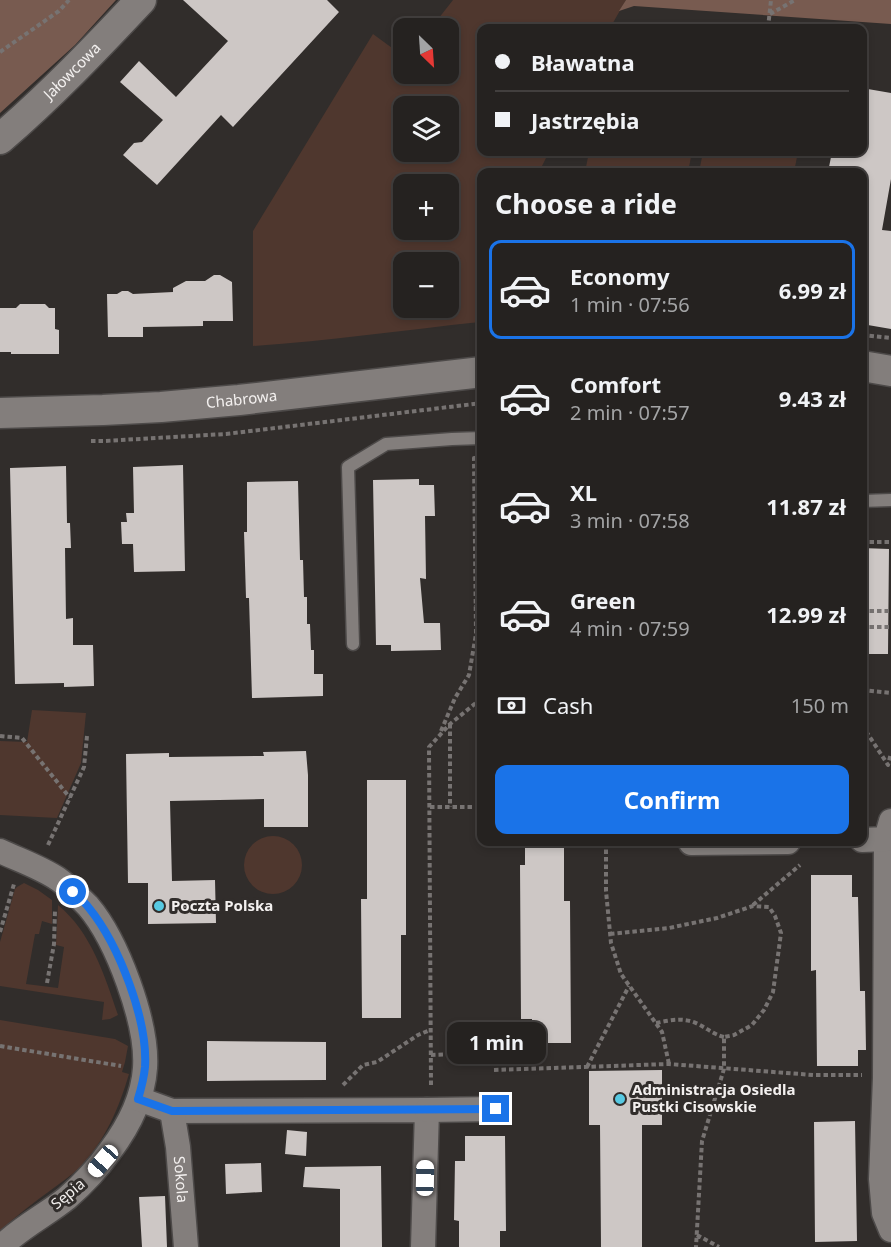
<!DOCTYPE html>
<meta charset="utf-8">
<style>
body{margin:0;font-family:"Noto Sans",sans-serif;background:#312f2d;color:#f1f3f6;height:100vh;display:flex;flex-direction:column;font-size:22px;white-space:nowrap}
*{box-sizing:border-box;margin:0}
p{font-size:20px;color:#a3a4a5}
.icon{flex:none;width:33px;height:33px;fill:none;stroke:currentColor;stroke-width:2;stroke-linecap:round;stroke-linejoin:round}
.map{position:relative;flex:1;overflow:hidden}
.sheet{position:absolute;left:477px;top:168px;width:390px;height:678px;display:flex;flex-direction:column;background:#252220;border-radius:12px;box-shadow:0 3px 9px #0003,0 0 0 2px #423f3e}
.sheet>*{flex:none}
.top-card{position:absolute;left:477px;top:24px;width:390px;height:132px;border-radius:12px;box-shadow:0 3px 9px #0003,0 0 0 2px #423f3e;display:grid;align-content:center;height:132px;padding:0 18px;background:#252220}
.needle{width:39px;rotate:155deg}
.buttons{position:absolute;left:393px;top:18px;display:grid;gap:12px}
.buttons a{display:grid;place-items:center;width:66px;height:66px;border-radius:12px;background:#252220;box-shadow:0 3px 9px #0003,0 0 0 2px #423f3e;font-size:30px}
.end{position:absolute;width:27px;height:27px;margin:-14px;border:8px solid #1a73e8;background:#fff;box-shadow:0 0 0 3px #fff}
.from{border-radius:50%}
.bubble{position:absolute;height:42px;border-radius:12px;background:#252220;box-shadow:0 3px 9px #0003,0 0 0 2px #423f3e;font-size:20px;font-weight:700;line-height:42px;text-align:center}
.car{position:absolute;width:18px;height:36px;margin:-18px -9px;border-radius:8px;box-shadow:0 0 4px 2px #0007;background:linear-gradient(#fff 24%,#345 0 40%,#fff 0 76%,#345 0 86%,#fff 0)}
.top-card b{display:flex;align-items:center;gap:21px;height:57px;font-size:22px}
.top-card b+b{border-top:2px solid #423f3e}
.top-card i{width:15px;height:15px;background:#f1f3f6}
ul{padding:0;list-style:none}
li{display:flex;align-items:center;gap:18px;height:99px;margin:0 12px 9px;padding:0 6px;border:3px solid transparent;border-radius:12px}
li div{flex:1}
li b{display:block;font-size:22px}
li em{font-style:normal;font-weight:700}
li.active{border-color:#1a73e8}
li>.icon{width:54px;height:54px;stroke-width:1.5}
h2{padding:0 18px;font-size:27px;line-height:72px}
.pay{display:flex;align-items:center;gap:15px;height:66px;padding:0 18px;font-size:22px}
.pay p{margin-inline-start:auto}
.action{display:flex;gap:12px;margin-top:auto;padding:12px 18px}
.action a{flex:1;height:69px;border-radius:12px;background:#1a73e8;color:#fff;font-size:24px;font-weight:700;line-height:69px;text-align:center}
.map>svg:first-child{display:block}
</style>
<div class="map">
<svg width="891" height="1247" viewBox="0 0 891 1247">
<rect width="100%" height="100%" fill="#312d2b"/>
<path fill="#4f372e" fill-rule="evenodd" d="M453,0H626L610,28H482V152H549L539,172H482V311L480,322C404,330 329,341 253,346V231L373,34L403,56L404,74H448V28H431ZM404,106H448V152H404ZM404,184H448V230H404ZM404,262H448V308H404Z
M589,152H692L688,172H585Z
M703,152H798L794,172H699Z
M32,710L86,713L81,763L57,818L0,815V741L27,742Z
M244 865a29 29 0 1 1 58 0a29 29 0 1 1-58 0Z
M24,883L38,890L52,900V924L42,921L39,934H35L26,984L58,988L64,947L56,945L58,905C91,932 105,976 118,1015L110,1019L102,1020L104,1002L0,986V942L15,889L17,887Z
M0,1020L115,1039L128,1046L125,1062L122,1072L129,1074C119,1108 105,1141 80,1167C71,1176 60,1183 51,1190C33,1203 16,1216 0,1231Z"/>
<path fill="#785b50" d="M0,0H116L75,45L0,113Z
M626,0H891V24L634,6L619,11Z"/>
<path fill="#cdc7c5" d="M183,0H327L339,12L233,127L221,115L157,185L123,155L134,143L142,142L163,120L120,82L139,61L176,97L228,41Z
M862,88L891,93V179L882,230L891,231V329L862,324V172H828L832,152H862Z
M214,275H220L232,282L233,321H203V326L143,327V337H108L107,294H117L122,291H128L133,294L173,292V288L186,281H205Z
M20,304H45L49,308H55V329L59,330V354H11V352H0V308H16Z
M183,465L185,571L134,572L133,544H122L121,522H127L126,513H134L133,467Z
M66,466L67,523H70L71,548H65L66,619L73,618V645H93L94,686L64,687V683L15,684L10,468Z
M419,479V485H434L435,516H425L426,579L420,578L424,623H440L441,650L391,651V645H376L373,480Z
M298,481L300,560H303L304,597H307V624H310L311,650H314V674H323V696L252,698L249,598H246L244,532H247V482Z
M862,548L889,549L888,654H862Z
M306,751L308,775V827H264V799L170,801L172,881L215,880L216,923L148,924V883H128L126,754L169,753V757L264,756L263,752Z
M367,780H406V935H401V1018H362L361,899H367Z
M525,842H564V901H570L571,1043H532V1019H521L520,865H525Z
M811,875H852V897H858L860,991H865L866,1050H858V1066H817L816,970L811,971Z
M207,1041L326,1042V1080L207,1081Z
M662,1070V1125H642V1247H601L600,1125H589V1071Z
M855,1121L857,1241L815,1242L814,1122Z
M287,1130L307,1132L306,1156L285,1154Z
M465,1136H505L506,1231H500V1247H459V1221L454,1220L455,1161H465Z
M261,1163L262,1192L226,1194L225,1164Z
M381,1166L382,1247H340V1189L303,1187L305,1167Z
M165,1196L167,1247H142L139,1197Z"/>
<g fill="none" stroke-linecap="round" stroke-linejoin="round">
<defs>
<path id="service" d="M862,501L891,500
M353,644L348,467L386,444L452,439L482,438"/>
<g id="minor">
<path d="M886,839L885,1078L881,1179L884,1213L891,1230"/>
<path d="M862,840L886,839L891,821"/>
<path d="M691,843L788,842"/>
<path d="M0,851C19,860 40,867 58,879C68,886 79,897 88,906C117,940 148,1023 145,1068C143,1098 128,1127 110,1151C98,1168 83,1184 67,1198C46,1215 21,1227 1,1247"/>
<path d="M139,1099L172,1111L427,1110L423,1247"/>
<path d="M427,1110L496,1109"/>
<path id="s1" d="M172,1111L178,1147L186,1247"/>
</g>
<g id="tertiary">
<path id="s2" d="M0,139C51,95 95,49 141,0"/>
<path d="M862,366L891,371"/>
<path id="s3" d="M0,413L103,410L161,407L239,400L482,372"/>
</g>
</defs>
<use href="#service" stroke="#4d4a49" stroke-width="15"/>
<use href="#minor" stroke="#4d4a49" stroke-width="27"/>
<use href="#tertiary" stroke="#4d4a49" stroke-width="33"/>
<path stroke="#777372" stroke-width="4" stroke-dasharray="4.5 3" stroke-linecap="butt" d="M770,14L795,0
M768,28L771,0
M0,52L59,11L69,0
M862,335L891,338
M91,441H104L226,434L482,403
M862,542H891
M482,604H475L482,610
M862,611H891
M862,627H891
M862,690L891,693
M450,724V807
M862,725L888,765L891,753
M441,731L455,698L469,675L476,634L474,458H477
M0,736L22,738L70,798
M430,807H482
M606,842V891L611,943L621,974L662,1032L669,1064
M48,845L84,767L87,736
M753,905L800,865
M0,932L14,884
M610,934L669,928L717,918L753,906L769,907L775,916L781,933L773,992L764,1010L752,1025L734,1035L724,1037V1069L702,1141L696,1247
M47,983L54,944L55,910
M656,1023C671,1020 684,1017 698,1024C708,1029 713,1034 724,1037
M0,1046L121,1066
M431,1055L494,1053
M587,1067L629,986
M494,1070L669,1064L813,1075H862
M343,1085L363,1065L377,1062L418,1035L430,1030
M431,1085L429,747L450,724L482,698
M697,1235L719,1247"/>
<use href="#service" stroke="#837e7c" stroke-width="12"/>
<use href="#minor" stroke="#837e7c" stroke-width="24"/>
<use href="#tertiary" stroke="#837e7c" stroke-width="30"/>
</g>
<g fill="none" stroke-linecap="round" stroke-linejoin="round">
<path stroke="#1a73e8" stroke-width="8" d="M73,892C78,897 85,902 89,908C119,945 148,1020 145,1067C144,1078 141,1089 138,1099L172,1111L496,1109"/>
</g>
<g fill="#57c9e2" stroke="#312d2b" stroke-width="2">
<circle cx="159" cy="906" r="6"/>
<circle cx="620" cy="1099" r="6"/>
</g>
<g text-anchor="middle" stroke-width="6" stroke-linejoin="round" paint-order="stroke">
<g font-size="15" fill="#f3f0ef" stroke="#312d2b">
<text dy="5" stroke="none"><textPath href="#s2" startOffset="99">Jałowcowa</textPath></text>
<text dy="5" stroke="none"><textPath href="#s3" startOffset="242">Chabrowa</textPath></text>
<text dy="5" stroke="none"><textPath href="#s1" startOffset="69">Sokola</textPath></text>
<text transform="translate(68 1194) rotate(-40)" y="5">Sępia</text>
</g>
<g font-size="15" font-weight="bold" fill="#f3f0ef" stroke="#312d2b" text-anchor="start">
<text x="171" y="911">Poczta Polska</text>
<text x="632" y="1095">Administracja Osiedla<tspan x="632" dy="17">Pustki Cisowskie</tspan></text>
</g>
</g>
</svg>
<div class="buttons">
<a><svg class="needle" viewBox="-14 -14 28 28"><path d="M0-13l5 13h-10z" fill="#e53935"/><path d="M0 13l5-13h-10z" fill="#a3a4a5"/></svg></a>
<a><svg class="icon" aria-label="layers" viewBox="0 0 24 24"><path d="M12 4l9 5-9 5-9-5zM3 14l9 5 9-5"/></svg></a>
<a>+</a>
<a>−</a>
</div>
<i class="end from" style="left:73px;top:892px"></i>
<i class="end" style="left:496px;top:1109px"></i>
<div class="bubble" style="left:447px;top:1022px;width:99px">1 min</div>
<i class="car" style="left:103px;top:1161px;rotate:221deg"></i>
<i class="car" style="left:425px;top:1178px;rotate:1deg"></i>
<div class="top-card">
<b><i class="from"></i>Bławatna</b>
<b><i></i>Jastrzębia</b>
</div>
<section class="sheet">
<h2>Choose a ride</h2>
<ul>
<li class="active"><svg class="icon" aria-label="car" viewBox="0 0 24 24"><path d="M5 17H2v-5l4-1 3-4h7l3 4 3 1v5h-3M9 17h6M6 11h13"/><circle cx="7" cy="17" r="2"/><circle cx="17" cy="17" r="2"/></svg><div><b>Economy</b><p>1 min · 07:56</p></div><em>6.99 zł</em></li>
<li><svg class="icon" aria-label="car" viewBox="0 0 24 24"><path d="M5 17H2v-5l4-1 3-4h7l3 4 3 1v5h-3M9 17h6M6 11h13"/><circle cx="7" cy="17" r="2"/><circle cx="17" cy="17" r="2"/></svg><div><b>Comfort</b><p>2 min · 07:57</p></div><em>9.43 zł</em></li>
<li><svg class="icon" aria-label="car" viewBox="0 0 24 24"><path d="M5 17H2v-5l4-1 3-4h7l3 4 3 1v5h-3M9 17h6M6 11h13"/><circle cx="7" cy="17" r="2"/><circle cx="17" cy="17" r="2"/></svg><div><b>XL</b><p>3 min · 07:58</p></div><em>11.87 zł</em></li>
<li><svg class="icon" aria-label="car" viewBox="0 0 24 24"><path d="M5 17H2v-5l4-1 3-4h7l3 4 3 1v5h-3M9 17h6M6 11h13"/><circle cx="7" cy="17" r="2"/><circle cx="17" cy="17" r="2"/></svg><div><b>Green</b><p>4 min · 07:59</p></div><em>12.99 zł</em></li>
</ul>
<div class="pay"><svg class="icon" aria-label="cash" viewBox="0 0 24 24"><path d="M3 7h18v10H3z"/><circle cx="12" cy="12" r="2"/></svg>Cash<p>150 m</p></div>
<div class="action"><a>Confirm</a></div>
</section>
</div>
